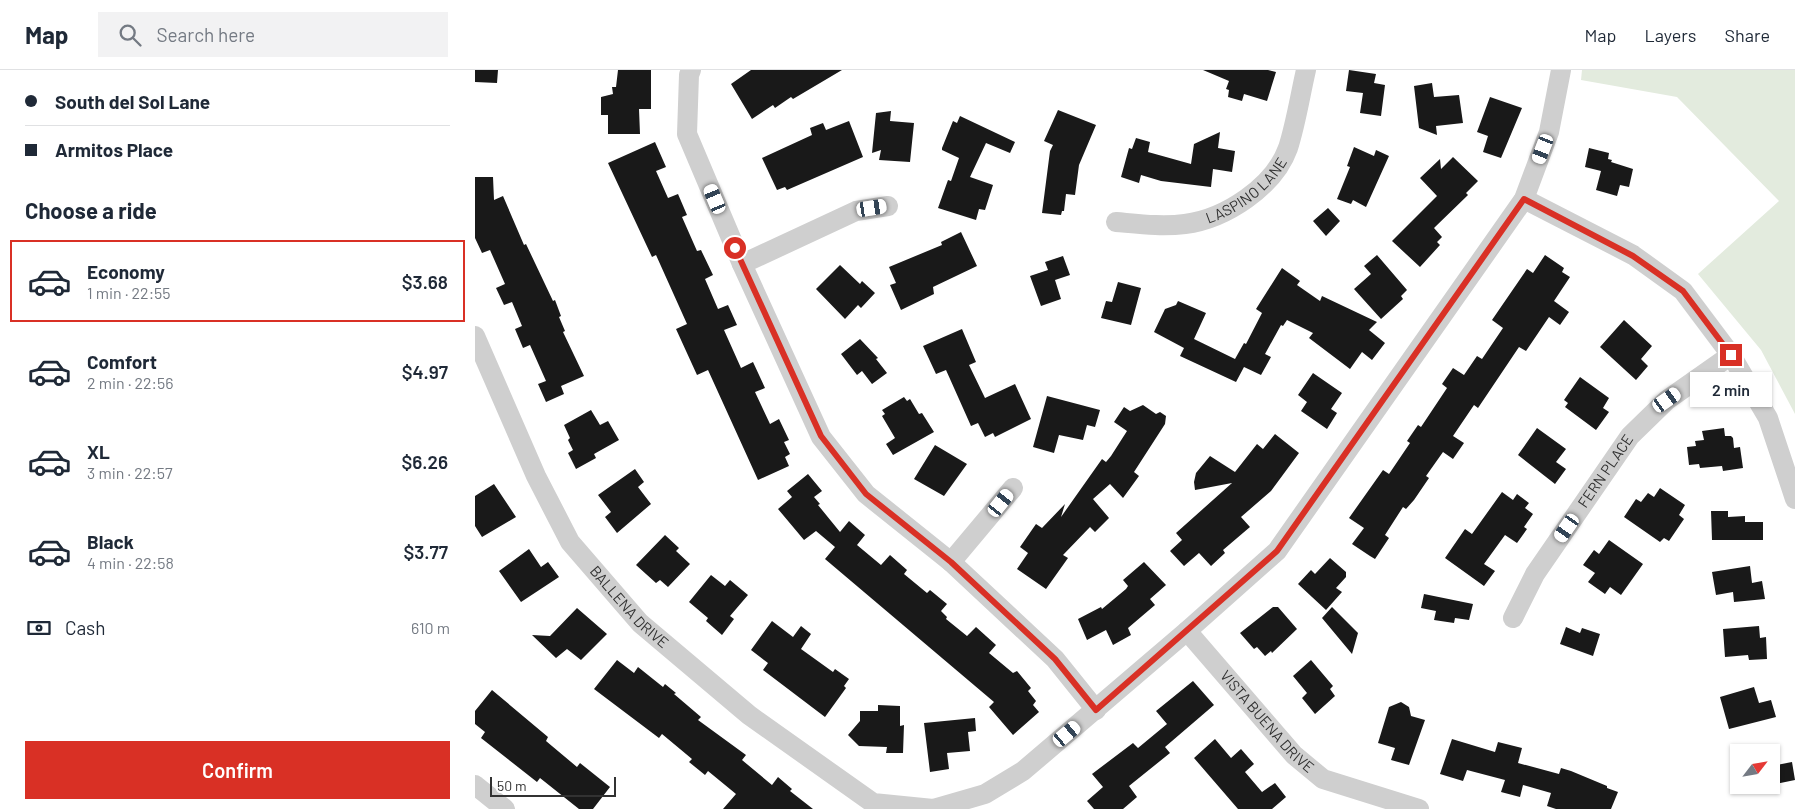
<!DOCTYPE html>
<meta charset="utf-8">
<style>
body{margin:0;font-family:Barlow,sans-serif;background:#f2f2f3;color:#1f2937;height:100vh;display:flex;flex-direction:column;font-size:19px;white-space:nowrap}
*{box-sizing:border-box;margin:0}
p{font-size:16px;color:#747a83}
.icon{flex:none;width:28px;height:28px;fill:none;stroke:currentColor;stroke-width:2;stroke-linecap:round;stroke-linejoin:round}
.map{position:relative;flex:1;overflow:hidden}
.sheet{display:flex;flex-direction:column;background:#fff;width:475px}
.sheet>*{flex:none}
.hud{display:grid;align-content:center;height:110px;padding:0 25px;background:#fff}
.needle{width:32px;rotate:59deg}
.controls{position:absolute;left:1255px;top:674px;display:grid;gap:10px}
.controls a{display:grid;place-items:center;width:50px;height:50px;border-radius:0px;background:#fff;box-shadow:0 1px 4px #0004;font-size:25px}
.scale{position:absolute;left:15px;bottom:12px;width:126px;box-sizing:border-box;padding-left:5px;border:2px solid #323232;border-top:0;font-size:14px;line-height:18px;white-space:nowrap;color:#323232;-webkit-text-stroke:4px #fff;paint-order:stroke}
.end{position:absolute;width:22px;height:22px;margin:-11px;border:6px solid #d93025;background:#fff;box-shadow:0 0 0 2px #fff}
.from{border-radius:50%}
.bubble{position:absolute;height:35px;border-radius:0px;background:#fff;box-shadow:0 1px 4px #0004;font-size:16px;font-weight:600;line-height:35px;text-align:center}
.car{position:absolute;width:15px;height:30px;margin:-15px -8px;border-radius:6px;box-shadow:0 0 4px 1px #0007;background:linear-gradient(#fff 24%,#345 0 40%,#fff 0 76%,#345 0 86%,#fff 0)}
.hud b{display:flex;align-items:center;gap:18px;height:48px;font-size:19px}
.hud b+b{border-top:1px solid #e0e1e3}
.hud i{width:12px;height:12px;background:#1f2937}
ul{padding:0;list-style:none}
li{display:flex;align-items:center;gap:15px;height:82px;margin:0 10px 8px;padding:0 15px;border:2px solid transparent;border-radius:0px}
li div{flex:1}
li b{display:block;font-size:19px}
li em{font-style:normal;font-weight:600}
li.current{border-color:#d93025}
li>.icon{width:45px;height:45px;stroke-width:1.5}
h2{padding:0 25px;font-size:22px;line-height:60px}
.pay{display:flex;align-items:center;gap:12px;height:55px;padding:0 25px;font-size:19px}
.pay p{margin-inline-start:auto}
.cta{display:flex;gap:10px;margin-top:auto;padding:10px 25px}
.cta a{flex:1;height:58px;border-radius:0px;background:#d93025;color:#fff;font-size:20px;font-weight:600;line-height:58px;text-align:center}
header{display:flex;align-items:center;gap:30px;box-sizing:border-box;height:70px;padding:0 25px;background:#fff;border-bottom:1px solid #e0e1e3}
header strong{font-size:24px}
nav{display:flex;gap:28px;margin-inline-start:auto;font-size:18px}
.search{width:350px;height:45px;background:#f2f2f3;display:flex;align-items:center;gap:12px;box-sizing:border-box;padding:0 18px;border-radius:0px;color:#747a83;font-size:19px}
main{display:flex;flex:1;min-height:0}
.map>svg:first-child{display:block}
</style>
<header>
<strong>Map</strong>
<div class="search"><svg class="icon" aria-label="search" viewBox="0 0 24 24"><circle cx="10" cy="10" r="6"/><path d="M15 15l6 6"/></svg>Search here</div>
<nav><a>Map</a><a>Layers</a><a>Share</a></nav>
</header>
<main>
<section class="sheet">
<div class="hud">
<b><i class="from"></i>South del Sol Lane</b>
<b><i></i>Armitos Place</b>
</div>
<h2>Choose a ride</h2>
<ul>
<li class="current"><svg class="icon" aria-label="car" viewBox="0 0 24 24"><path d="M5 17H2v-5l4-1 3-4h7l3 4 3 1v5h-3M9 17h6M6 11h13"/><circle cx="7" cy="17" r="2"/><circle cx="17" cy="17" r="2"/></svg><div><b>Economy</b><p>1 min · 22:55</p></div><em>$3.68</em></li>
<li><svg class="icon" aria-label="car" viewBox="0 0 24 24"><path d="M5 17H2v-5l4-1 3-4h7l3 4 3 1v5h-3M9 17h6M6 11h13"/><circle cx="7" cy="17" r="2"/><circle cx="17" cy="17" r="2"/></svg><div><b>Comfort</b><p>2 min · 22:56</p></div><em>$4.97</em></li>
<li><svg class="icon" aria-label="car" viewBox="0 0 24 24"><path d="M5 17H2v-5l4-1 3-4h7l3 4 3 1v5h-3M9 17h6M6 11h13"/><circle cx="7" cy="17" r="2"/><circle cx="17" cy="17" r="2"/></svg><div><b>XL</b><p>3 min · 22:57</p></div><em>$6.26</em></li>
<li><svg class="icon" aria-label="car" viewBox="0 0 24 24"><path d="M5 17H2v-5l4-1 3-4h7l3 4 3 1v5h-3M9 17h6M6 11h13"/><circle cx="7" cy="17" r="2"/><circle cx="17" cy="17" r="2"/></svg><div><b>Black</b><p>4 min · 22:58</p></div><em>$3.77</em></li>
</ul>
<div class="pay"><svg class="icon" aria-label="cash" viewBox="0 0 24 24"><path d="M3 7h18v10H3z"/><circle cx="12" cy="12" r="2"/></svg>Cash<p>610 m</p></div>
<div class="cta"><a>Confirm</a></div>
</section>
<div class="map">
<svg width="1320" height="739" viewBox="0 0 1320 739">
<rect width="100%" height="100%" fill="#fff"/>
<path fill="#e3ebde" d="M1107,0H1320V344L1286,280L1223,204L1304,131L1202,27L1106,10Z"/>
<path fill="#191919" d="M0,0H23L22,13L0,12Z
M143,0H176V39H164L165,64H133V45H126V27L138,24L137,17H141Z
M276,0H367L318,29L316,27L300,38L298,35L277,49L256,14Z
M728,0H793L801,2L792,31L769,24L767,31L753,27L754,20L751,19L754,11Z
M874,0L901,4L899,13L910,15L906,46L885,43L888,23L871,21Z
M957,13L959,27L984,25L988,53L961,56L962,65L944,58L939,16Z
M1015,27L1047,38L1026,88L1008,82L1013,66L1002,62Z
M583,40L621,55L604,95L600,125L591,124L589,141H587L586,145L567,143L575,81L578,75L569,71Z
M416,41L415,51L439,53L435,92L404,90L406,80L397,83L401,43Z
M485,46L540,72L535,83L511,73L495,107L518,115L510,140L504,139L501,150L463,138L473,110L476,111L484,88L467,80V78L478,51L482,53Z
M374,51L388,87L312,120L310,117L302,120L287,88L337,65L335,58L348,53L351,60Z
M745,62L743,78L760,81L757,102L738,99L736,117L686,111L666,105L664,113L646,107L654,78L657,79L661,68L675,72L673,82L716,94L719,74Z
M180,72L191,97L181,101L193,128L203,124L212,145L207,147L222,181L226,180L238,205L230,209L243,239L253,235L262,255L249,260L266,298L278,292L290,318L280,322L295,354L304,349L314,370L309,372L315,384L310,387L314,396L283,410L233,300L222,305L201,259L212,254L181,185L177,187L133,93Z
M879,77L899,86L901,80L914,86L891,137L878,130L876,134L862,129L875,97L872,96Z
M1114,78L1134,83L1133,89L1137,90L1136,92L1158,99L1154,117L1145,115L1142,126L1121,120L1126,101L1110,97Z
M978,87L1003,111L991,123L993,125L959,158L967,167L962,172L965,175L945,197L917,171L962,126L945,108L965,89L966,99Z
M0,107H18L19,130L28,126L49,175L51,174L78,231L80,230L86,246L84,247L90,261L88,262L109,306L86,316L89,324L71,332L63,314L71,311L55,275L48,278L40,259L47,256L37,232L29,235L21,218L30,214L15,180L7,183L0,168Z
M853,138L865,151L851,166L838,151Z
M486,162L502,196L458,217L459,224L426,240L415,215L421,213L414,197L467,175L466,172Z
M902,185L932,220L926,226L928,229L906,249L879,219L896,204L889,196Z
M1070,185L1089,198L1087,202L1095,207L1079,231L1094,242L1085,255L1074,247L1051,281L1044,277L1003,338L999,335L978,366L989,373L978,389L968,382L951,406L954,408L939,430L931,439L928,437L910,465L914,468L900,489L895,486L877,474L889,458L874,448L908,400L914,404L935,373L932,371L943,355L946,357L972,318L967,314L978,298L989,305L1002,286L1007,289L1028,258L1017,250L1052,199L1058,203Z
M588,186L595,205L580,210L586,229L566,236L555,206L573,200L570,192Z
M365,195L385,214L387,211L400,223L386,238L383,235L370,249L341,219Z
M807,198L825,211L822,215L845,231L847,226L902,252L894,260L910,273L897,290L887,282L875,299L834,268L838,263L812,250L808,256L806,255L790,284L796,287L786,305L769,297L761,312L705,286L709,278L679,262L690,239L701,235L703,231L731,243L719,269L760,289L769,273L771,274L787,243L781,239Z
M643,212L666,218L656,255L626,248L631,231L637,232Z
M1149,250L1177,276L1166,289L1173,296L1161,310L1125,277Z
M487,259L501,292L494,295L510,328L540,314L556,349L520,367L518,363L510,367L503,353L496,356L471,300L461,304L448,276Z
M385,269L403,288L401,289L412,303L397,314L387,301L382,305L366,284Z
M838,303L867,323L856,339L862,343L852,359L826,341L832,332L823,325Z
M1105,307L1134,328L1128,338L1134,342L1121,360L1090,337L1093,333L1089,330Z
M572,326L625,340L620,357L612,355L608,370L584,365L579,383L558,377Z
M429,327L432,331L435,329L444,344L447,343L459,362L418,385L411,374L420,368L407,346L410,344L407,340Z
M668,335L681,344L685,342L691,346L690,354L659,402L664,406L648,428L635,414L618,429L634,448L620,462L615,457L588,485L593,488L571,519L542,499L553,483L545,477L561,454L567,458L590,434L586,447L627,389L631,392L636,386L652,361L639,352L649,337L655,341Z
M116,340L125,355L133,351L144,370L119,384L121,388L101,399L93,383L98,380L93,370L95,368L89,355Z
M1062,358L1091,379L1081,392L1091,399L1080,414L1043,385Z
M1249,358L1250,366H1256L1258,368L1259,378L1265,377L1268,398L1248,401L1247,396L1225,398L1224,394L1214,395L1212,377L1221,376L1220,371L1229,370L1227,361Z
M800,364L824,383L796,421L766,447L775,457L748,480L750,483L736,496L724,483L709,496L695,481L707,470L701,463L757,413L720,420L719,412L721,403L735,386L760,402L782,374L788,379Z
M460,375L492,394L469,426L439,409Z
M160,399L169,412L163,417L176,434L142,463L130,447L136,442L123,425Z
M333,404L347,421L339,427L345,434L343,435L365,462L374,451L390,465L382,475L406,495L415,485L432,500L429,504L452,523L455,520L472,534L466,541L472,547L471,549L492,566L501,557L521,575L514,583L538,603L542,601L556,618L553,621L561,631L558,635L564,642L538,665L514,637L519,632L350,489L360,477L341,461L329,470L303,439L317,427L312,421Z
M19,414L41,447L7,467L0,456V426Z
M1185,418L1210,435L1204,445L1209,449L1194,471L1189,468L1185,472L1149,447L1161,429L1166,432L1173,423L1179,427Z
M1027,422L1038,430L1042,424L1054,433L1050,438L1058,444L1049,457L1052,459L1042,473L1030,465L1009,494L1020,501L1009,516L970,488L990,459L997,464Z
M1236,441H1253V447L1270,446V452H1288V470H1237Z
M190,465L204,478L201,481L215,494L193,517L185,510L181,513L161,495Z
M1134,470L1168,494L1146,525L1135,517L1130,524L1113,512L1120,503L1108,495L1119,480L1124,484Z
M54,479L66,497L73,492L84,507L46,532L24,501Z
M855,488L871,502V507L861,518L867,522L851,540L823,514L836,500L840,504Z
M669,492L691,515L675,529L680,535L653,558L656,565L638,575L631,560L612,570L603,549L626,537L627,539L651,519L653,516L648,510Z
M1275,496L1277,513L1287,511L1290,529L1259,532L1258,522L1241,525L1237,502Z
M236,505L250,516L255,510L273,525L255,546L259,549L247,565L231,551L233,548L214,532Z
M949,524L998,534L994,550L980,548L979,553L959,550L961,541L946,538Z
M798,537H803L822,559L797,583L796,581L790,586L782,577L779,579L765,563Z
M857,537L883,563L877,584L847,548Z
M102,538L132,564L106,590L92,579L81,588L57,565L75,566Z
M297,551L318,567L326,556L336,564L326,579L358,602L360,599L374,609L369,616L371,618L350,647L288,600L293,593L276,580Z
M1284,556L1285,568L1291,567L1292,589L1274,590L1273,585L1250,587L1248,559Z
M1091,557L1105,563L1107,558L1125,564L1118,586L1085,574Z
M142,590L159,603L163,597L188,617L190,614L201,623L199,624L226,647L223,650L271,685L267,690L297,715L303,707L317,719L315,721L338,739H248L261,724L233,701L230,705L214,692L217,689L187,664L184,668L119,619Z
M836,590L858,616L855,619L860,626L840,644L827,628L832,623L818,606Z
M718,611L739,635L690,677L695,683L654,716L662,727L648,739H619L612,731L628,717L617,704L658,673L663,678L692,654L681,641Z
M1279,617L1284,633L1296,630L1301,647L1254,659L1245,627Z
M17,620L73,667L71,671L102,697L105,693L135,717L118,739H104L65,708L62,712L6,668L10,662L0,654V641Z
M926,632L934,637L936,646L950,650L934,695L916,690L920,678L903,673L914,637Z
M403,635L425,636V656L429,655L428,683H411L412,677L384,676L373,665L385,651V641H403Z
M500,648L501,661L493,662L495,681L472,683L474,699L455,702L449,653Z
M740,669L756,688L766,679L779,694L770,702L787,722L800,713L811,727L797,739H763L719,688Z
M977,669L1020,682L1023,672L1047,678L1043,693L1084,704L1086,698L1096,701L1132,716V718L1143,722L1136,739H1081L1072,736L1076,723L1048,715L1045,727L1026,722L1030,710L992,700L988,711L965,704Z
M1317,692L1320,710L1296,715V696Z"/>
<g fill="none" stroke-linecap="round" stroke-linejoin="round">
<g stroke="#cfcfcf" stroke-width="20">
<path d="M216,0L214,5L212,64L267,194L346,367L391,424L476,492L580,589L621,640"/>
<path d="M1049,129L1158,185L1208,221L1256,285L1293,348L1320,429"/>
<path id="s1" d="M641,152C664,154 687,157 710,154C750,149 799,117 813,78C821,53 825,26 831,0"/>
<path d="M267,194L381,141L413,136"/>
<path id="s2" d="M0,266L61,406L95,472L165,553L274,645L398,733L458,739L510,724L548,701L712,561L802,481L1049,129L1074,62L1086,0"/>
<path d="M476,492L538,418"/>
<path id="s3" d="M1038,548L1060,504L1155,366L1192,330L1256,285"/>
<path id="s4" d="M712,561L819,685L848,709L944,739"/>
<path d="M0,715L30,739"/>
</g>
</g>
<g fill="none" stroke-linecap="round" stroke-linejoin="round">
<path stroke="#d93025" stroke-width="6" d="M260,178L346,366L391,424L476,492L580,589L621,640L802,481L1049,129L1158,186L1208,221L1256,285"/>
</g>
<g text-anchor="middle" stroke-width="5" stroke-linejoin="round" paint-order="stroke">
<g font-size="15" fill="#323232" stroke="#fff">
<text dy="5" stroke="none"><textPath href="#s1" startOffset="141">LASPINO LANE</textPath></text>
<text dy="5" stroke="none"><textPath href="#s3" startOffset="174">FERN PLACE</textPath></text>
<text dy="5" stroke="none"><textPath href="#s2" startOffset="315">BALLENA DRIVE</textPath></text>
<text dy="5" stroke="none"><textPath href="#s4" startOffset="121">VISTA BUENA DRIVE</textPath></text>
</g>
</g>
</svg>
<div class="controls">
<a><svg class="needle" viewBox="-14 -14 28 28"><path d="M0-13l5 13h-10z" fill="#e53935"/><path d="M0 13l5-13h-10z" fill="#747a83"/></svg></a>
</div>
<div class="scale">50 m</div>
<i class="end from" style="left:260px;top:178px"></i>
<i class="end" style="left:1256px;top:285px"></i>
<div class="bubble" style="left:1215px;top:302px;width:82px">2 min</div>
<i class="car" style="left:1068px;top:79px;rotate:201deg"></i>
<i class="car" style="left:240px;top:129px;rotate:337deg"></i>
<i class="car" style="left:397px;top:138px;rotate:81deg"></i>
<i class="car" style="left:1192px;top:330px;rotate:55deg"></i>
<i class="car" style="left:526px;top:433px;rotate:39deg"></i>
<i class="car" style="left:1092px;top:458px;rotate:215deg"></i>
<i class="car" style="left:592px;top:664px;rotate:50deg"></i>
</div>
</main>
